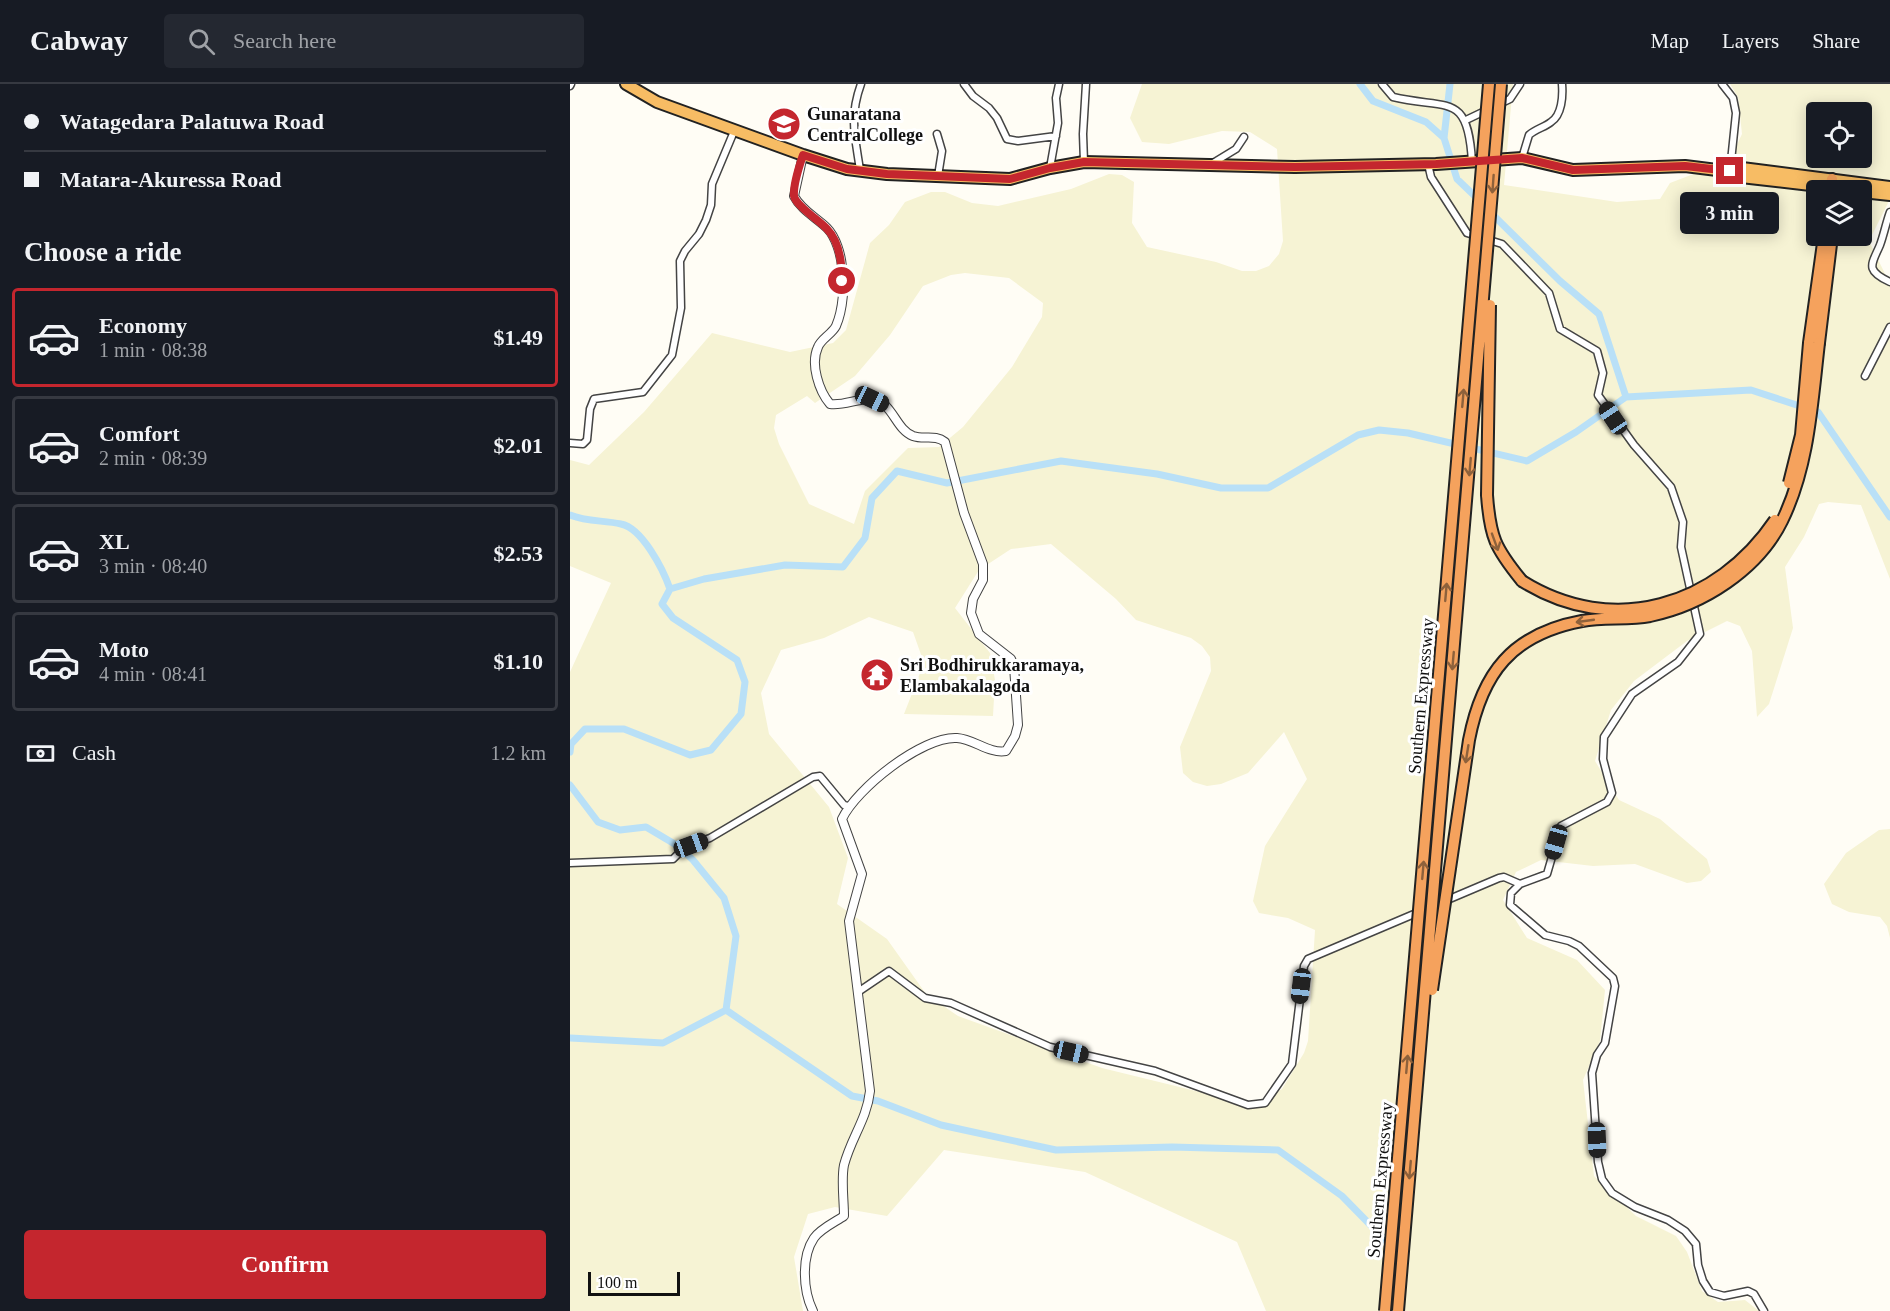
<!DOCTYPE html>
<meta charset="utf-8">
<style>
body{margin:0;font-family:Georgia,serif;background:#242831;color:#f1f3f6;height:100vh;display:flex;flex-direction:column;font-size:22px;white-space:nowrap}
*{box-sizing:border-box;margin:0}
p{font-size:20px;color:#9ea1a6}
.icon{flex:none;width:33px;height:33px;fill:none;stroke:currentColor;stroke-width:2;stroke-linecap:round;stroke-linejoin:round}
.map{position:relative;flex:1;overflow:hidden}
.panel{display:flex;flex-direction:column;background:#171b24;width:570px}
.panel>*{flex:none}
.banner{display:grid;align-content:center;height:132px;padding:0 24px;background:#171b24}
.buttons{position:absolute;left:1236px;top:18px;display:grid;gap:12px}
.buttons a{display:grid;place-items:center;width:66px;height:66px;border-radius:6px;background:#171b24;box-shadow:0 3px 15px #0003;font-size:30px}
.scale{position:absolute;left:18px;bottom:15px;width:92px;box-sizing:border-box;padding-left:6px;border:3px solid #111;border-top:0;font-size:16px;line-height:21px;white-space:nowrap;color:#111;-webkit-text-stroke:4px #fff;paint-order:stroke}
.end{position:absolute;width:27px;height:27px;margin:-14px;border:8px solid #c4262e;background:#fff;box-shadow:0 0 0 3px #fff}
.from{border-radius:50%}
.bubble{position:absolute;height:42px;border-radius:6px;background:#171b24;box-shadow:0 3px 15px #0003;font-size:20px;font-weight:700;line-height:42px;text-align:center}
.car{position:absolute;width:18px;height:36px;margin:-18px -9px;border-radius:8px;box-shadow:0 0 4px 2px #0007;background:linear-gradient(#222 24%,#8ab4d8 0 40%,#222 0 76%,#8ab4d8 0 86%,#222 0)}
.banner b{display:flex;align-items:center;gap:21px;height:57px;font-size:22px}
.banner b+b{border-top:2px solid #363941}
.banner i{width:15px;height:15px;background:#f1f3f6}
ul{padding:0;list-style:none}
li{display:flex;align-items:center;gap:18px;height:99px;margin:0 12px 9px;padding:0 12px;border:3px solid #363941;border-radius:6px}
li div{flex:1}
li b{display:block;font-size:22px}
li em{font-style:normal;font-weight:700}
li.selected{border-color:#c4262e}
li>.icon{width:54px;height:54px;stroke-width:1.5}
h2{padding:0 24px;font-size:27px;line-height:72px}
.pay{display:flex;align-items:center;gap:15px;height:66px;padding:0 24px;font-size:22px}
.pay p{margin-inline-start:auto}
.button{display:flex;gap:12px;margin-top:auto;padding:12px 24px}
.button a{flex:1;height:69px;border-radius:6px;background:#c4262e;color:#fff;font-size:24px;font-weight:700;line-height:69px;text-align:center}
header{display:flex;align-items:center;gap:36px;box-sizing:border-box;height:84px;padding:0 30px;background:#171b24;border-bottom:2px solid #363941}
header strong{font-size:28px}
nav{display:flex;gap:33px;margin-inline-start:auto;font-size:21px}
.search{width:420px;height:54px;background:#242831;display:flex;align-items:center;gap:15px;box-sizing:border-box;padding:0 21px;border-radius:6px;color:#9ea1a6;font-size:22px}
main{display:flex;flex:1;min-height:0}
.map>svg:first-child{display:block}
</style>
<header>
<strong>Cabway</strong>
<div class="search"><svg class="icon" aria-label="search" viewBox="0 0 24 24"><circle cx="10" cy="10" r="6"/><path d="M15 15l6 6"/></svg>Search here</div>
<nav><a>Map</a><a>Layers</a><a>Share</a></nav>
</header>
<main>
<section class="panel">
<div class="banner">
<b><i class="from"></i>Watagedara Palatuwa Road</b>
<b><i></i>Matara-Akuressa Road</b>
</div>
<h2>Choose a ride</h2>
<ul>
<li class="selected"><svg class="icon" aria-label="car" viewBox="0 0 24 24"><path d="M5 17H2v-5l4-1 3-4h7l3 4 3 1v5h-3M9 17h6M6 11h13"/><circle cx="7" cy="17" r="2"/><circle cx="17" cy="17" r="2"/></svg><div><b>Economy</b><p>1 min · 08:38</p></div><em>$1.49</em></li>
<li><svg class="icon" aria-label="car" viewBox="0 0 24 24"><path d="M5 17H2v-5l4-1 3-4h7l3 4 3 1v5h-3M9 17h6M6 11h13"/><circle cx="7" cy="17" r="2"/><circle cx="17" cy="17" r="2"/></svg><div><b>Comfort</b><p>2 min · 08:39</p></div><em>$2.01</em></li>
<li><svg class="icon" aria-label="car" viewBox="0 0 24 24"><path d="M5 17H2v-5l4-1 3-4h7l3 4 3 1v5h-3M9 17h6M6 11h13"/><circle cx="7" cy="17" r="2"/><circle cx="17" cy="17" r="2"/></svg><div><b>XL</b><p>3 min · 08:40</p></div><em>$2.53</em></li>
<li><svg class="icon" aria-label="car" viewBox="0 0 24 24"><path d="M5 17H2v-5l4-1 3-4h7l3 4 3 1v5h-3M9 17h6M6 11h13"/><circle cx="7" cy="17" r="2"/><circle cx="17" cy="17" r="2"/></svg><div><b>Moto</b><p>4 min · 08:41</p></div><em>$1.10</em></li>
</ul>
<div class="pay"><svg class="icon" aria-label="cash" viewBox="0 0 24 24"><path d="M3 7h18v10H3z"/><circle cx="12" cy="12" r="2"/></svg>Cash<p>1.2 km</p></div>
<div class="button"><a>Confirm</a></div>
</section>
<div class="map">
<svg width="1320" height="1227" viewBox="0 0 1320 1227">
<rect width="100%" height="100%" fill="#fffdf5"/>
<path fill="#f6f3d4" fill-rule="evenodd" d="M572,0H943L934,101L1047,118L1090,115L1100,99L1160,76L1172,50L1168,13L1160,0H1320V115L1299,157L1320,200V495L1291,421L1258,418L1249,420L1234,453L1215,483L1223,544L1199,620L1187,633L1182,567L1170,542L1157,537L1117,557L1064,597L1041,626L1025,677L1049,716L1090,735L1137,775L1141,788L1131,797L1117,799L1065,780L1023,782L971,776L946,788L933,816L957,854L1007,876L1035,906L1030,957L1013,996L1024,1092L1066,1132L1106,1152L1117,1168L1132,1207L1148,1218L1175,1216L1189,1227H696L667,1158L515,1088L374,1066L317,1132L265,1123L238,1130L224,1173L233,1227H0V588L41,499L0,482V376L19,381L74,328L142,249L220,268L263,259L276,246L300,159L319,141L335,118L361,108H375L402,119L428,122L501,105L539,90L552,91L564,98L562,139L577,163L646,178L672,187H686L699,182L709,170L713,157L707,65L680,48L652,47L599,60L572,58L560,34ZM1246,28H1292V74H1246ZM1246,106H1292V152H1246ZM395,189L439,194L473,219L472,233L442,283L393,343L369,363L338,364L295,407L284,440L239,420L209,360L204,344L206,331L237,312L245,319L285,292L320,251L353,202L381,191ZM481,460L546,515L566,536L621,554L632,562L640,573L641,587L610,663L613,689L623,698L637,702L651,700L678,689L714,648L737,695L695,762L683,817L689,829L718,834L745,846L738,957L734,969L712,1005L683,1021L532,984L388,932L356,910L317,855L267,820L278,774L259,723L199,650L191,609L211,566L254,554L299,533L343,548L354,579L334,630L423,632L425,596L420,569L385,524L409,486L441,465Z
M1320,745V854L1317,842L1310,833L1279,828L1262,820L1254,800L1276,769L1309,746Z"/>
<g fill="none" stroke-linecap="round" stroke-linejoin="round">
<path stroke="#b9e0f7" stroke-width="7" d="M790,0L803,17L856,38L874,54L887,95L910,117
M874,54L880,0
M919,127L990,197L1029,230L1056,313
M0,431C16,438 34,436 51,440C72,444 93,485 100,505
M0,668L1,660L15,645H54L120,671L141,666L171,630L175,598L167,576L103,534L92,520L100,505L134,495L215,481L273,483L295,454L302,414L327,387L377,399L491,377L587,390L651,404H698L788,351L809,346L838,349L957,377L1006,348L1056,313L1181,306L1248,328L1320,433
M0,701L28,738L50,746L76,743L108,762L123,776L154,814L166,852L156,926
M0,954L93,959L156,926L282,1012L308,1017L371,1041L486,1066L602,1063L708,1066L772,1112L821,1162
M823,1179L826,1207"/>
<defs>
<path id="minor" d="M394,0L403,12L419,24L427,34L437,55L448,57L486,52
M812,0L823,13C878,26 898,7 902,78
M1152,0L1163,14L1166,29L1160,87
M0,2L1,0
M896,36L940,15L950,0
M367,50L372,67L368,92
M952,74L959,51C966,45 975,43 981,38C992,31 993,12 992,0
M514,78L513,50L516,0
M643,79L666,65L674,53
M858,80L861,93L897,149L932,160L979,209L990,245L1027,267L1033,289L1028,311L1064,361L1101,403L1113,438L1111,463L1130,550L1108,578L1062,610L1034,653L1033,675L1042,709L1037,718L991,742L977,790L950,800L941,809L940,821L975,851L999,857L1009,862L1043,894L1045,902L1035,959L1027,971L1022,989L1028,1078L1032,1095L1042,1109L1065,1123L1098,1136L1115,1147L1126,1160L1128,1181L1133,1197L1140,1208L1154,1212L1178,1207L1184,1210L1194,1227
M480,84L488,39L486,14L489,0
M290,86C285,52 279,33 291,0
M1320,128C1316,139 1314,150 1310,161C1302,180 1294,186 1320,198
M1295,292L1320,243
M0,359L13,360L17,356L20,325L24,315L73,308L102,271L111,224L110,177L115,167L129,150L136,136L141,121L142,100L165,45
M0,779L103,775L115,763L140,754L243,693L250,692L274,721L278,722
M288,908L319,887L355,914L381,919L480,963L585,987L678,1021L695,1019L722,980L734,882L738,875L929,794L934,793L950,800"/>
<path id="tertiary" d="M233,71L224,112C231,126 247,134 257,144C266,153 271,171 272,183C275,200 273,226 266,242C262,250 251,255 248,263C240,280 249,307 260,320C274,322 288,314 302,315C323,318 325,345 343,352C354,356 365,350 375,358L394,429L413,480V496L403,515L401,529L409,550L441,575L444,582L448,641L445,652L436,667C419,670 404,655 387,654C352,652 286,705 272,735L292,790L279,837L300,1007C297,1035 281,1054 274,1081C271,1096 274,1116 274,1132C265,1138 250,1145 244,1154C231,1173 233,1207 243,1227"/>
<path id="trunk" d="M56,0L87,18L233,71L277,85L317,90L440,95L480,84L514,78L725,83L866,80L952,74L1003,86L1115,82L1163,88L1171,93L1283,106
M1163,88L1172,84L1320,103
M1292,108L1320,111"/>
<path id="motorway" d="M1260,106L1262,95
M1239,259L1254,152
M1249,259L1262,152
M917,411C920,453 925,464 952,497"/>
</defs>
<use href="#minor" stroke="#444" stroke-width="9"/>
<use href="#tertiary" stroke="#444" stroke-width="10"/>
<use href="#trunk" stroke="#222" stroke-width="14"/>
<use href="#motorway" stroke="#222" stroke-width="14"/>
<use href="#minor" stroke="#fff" stroke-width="6"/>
<use href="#tertiary" stroke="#fff" stroke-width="8"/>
<use href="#trunk" stroke="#f7bc64" stroke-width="10"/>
<use href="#motorway" stroke="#f5a25d" stroke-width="10"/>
<defs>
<path id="motorway-bridge" d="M1219,399L1231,351L1239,259
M917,411L920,221
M952,497C1043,554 1147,522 1205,436
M862,906L899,656C912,589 942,550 1012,537C1034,533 1058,536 1080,532C1133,521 1188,486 1212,437C1239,382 1242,319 1249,259
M815,1227L919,0
M828,1227L931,0"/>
</defs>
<use href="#motorway-bridge" stroke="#222" stroke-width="14" stroke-linecap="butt"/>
<use href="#motorway-bridge" stroke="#f5a25d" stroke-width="10"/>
</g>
<defs><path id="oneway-shaft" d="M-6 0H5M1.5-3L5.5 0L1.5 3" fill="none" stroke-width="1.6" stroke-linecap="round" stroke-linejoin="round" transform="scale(1.5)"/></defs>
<g stroke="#8e613b">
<use href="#oneway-shaft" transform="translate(923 100) rotate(94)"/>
<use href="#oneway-shaft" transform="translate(893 314) rotate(-85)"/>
<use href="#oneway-shaft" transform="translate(900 383) rotate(95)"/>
<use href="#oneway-shaft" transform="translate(925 458) rotate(70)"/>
<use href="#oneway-shaft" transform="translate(876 508) rotate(-85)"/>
<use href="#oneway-shaft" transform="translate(1015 537) rotate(172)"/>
<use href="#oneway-shaft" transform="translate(883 577) rotate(95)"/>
<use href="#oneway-shaft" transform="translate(897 670) rotate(99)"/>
<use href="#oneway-shaft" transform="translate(853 786) rotate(-85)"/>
<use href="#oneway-shaft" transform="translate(837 980) rotate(-85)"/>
<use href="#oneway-shaft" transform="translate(840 1086) rotate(95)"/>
</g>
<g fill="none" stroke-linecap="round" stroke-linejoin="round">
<path stroke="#c4262e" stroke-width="8" d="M272,197C272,180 270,158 257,145C250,137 226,122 224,112C223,100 229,83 233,71L277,85L317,90L440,95L480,84L514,78L725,83L866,80L952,74L1003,86L1115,82L1160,87"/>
</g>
<defs>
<symbol id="school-disc" viewBox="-11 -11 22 22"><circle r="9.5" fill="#c4262e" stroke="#fff"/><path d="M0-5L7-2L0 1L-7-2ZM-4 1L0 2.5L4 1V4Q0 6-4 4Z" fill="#fff"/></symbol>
<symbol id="temple-disc" viewBox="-11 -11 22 22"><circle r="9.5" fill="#c4262e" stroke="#fff"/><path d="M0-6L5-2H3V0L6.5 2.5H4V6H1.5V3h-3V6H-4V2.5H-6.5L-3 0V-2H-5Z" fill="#fff"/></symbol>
</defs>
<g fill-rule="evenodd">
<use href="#school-disc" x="195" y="21" width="38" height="38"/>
<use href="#temple-disc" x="288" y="572" width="38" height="38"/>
</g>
<g text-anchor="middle" stroke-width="6" stroke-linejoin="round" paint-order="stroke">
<g font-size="18" font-weight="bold" fill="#111" stroke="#fff" text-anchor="start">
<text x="237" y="36">Gunaratana<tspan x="237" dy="21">CentralCollege</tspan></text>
<text x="330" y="587">Sri Bodhirukkaramaya,<tspan x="330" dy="21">Elambakalagoda</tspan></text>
</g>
<g font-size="18" fill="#111" stroke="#fff">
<text transform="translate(851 612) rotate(-85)" y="6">Southern Expressway</text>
<text transform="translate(810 1096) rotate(-85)" y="6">Southern Expressway</text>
</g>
</g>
</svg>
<div class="buttons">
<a><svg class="icon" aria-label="locate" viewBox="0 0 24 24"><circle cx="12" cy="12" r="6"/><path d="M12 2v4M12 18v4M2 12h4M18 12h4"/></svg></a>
<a><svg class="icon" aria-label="layers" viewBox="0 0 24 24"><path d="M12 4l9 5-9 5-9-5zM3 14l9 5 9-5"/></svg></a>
</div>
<div class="scale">100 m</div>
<i class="end from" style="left:272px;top:197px"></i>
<i class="end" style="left:1160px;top:87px"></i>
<div class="bubble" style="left:1110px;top:108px;width:99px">3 min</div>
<i class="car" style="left:302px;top:315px;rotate:115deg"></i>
<i class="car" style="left:1043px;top:334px;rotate:326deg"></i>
<i class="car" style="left:986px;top:758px;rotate:196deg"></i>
<i class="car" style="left:121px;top:761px;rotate:70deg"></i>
<i class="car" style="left:731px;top:902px;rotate:187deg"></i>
<i class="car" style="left:501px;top:968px;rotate:103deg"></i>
<i class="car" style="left:1027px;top:1056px;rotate:178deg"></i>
</div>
</main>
